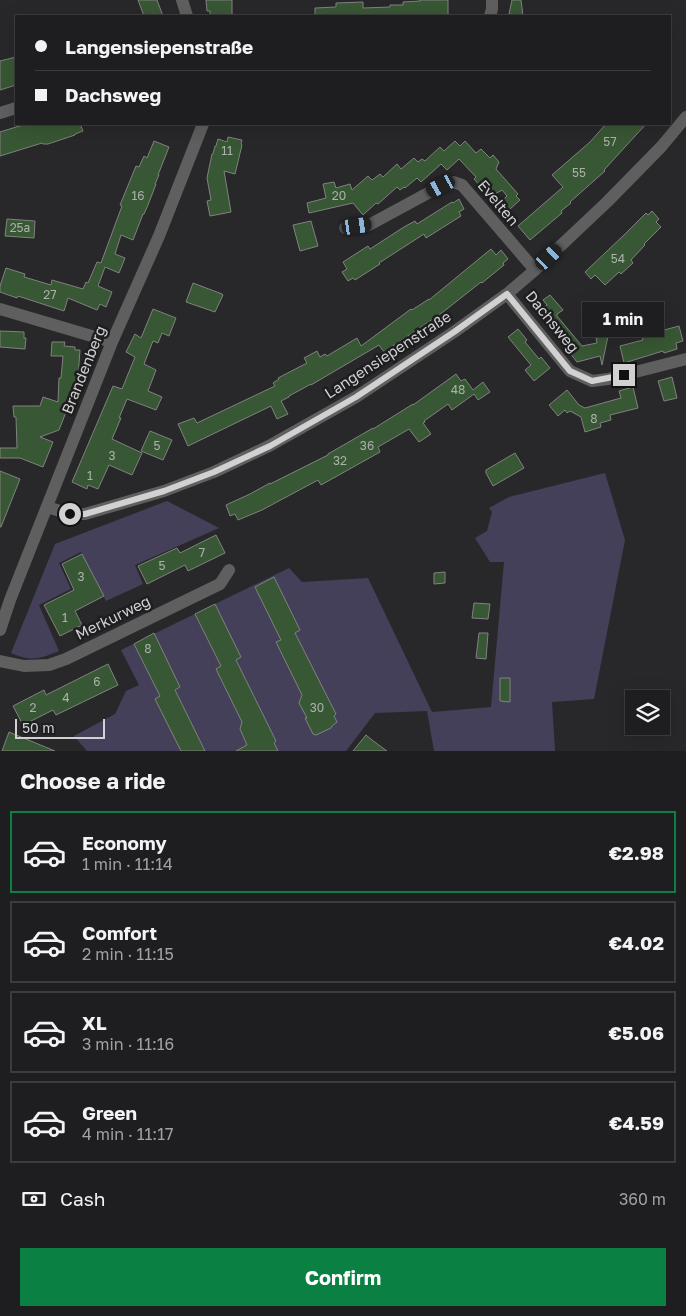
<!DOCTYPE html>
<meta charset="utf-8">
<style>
body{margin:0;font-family:"Golos Text",sans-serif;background:#2b2b2d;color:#f1f3f6;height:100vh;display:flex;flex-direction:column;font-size:19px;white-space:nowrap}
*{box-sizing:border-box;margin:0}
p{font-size:16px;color:#a1a2a5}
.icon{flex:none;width:28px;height:28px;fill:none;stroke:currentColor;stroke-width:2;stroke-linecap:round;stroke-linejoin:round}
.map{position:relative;height:751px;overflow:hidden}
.drawer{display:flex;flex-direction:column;background:#1e1e20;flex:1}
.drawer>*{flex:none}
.hud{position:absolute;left:15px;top:15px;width:656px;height:110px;border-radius:0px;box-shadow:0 5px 20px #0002,0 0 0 1px #3c3c3e;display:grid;align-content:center;height:110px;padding:0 20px;background:#1e1e20}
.controls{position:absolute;left:625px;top:690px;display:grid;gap:10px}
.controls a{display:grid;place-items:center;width:45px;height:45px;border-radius:0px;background:#1e1e20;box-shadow:0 5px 20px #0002,0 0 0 1px #3c3c3e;font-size:25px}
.scale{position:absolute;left:15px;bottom:12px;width:90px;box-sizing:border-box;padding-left:5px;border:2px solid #d1d1d2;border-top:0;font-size:14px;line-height:18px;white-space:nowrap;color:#d1d1d2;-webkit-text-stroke:4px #1e1e21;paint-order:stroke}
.end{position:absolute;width:22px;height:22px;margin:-11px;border:6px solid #d1d1d2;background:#111;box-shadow:0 0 0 2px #111}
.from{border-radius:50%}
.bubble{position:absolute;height:35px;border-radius:0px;background:#1e1e20;box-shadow:0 5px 20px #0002,0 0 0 1px #3c3c3e;font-size:16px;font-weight:700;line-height:35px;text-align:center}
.car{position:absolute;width:15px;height:30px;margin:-15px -8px;border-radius:6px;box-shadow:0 0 4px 1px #0007;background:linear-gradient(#222 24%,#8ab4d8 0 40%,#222 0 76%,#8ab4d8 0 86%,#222 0)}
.hud b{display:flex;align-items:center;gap:18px;height:48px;font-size:19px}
.hud b+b{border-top:1px solid #3c3c3e}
.hud i{width:12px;height:12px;background:#f1f3f6}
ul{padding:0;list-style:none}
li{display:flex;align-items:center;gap:15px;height:82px;margin:0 10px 8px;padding:0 10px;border:2px solid #3c3c3e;border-radius:0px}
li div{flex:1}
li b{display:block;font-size:19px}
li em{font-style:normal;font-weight:700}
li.selected{border-color:#0b8043}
li>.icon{width:45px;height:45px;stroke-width:1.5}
h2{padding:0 20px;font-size:22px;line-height:60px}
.pay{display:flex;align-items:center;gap:12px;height:55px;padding:0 20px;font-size:19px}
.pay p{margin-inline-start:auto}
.button{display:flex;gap:10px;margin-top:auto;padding:10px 20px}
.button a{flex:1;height:58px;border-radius:0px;background:#0b8043;color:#fff;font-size:20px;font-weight:700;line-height:58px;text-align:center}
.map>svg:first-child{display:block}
</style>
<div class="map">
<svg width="686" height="751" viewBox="0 0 686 751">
<rect width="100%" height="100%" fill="#28282b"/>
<path fill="#44405a" d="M605,473L625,540L594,699L552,702L555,751H434L427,711L375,713L346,751H87L74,736L115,714L126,691L139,685L121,650L289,568L302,582L368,578L432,712L491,707L504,562H490L475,538L487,531L492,512L489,508L509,497Z
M167,501L219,528L135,565L143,584L106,601L81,552L59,563L71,589L39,605L59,651C39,659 32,662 11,653L55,544Z"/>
<path fill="#385734" stroke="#80827f" d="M138,0H157L163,16H144Z
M206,0H232V16H210V11H207Z
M420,0H448V16H315V8L336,7V3L363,2V8L390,7V5H403V2L420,1Z
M512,0H521L523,16L509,14Z
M16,57V85L0,90V61Z
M26,124H80L83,131L75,134V135L48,144H43L42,143L0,156V132Z
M606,124H646L604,170L605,171L570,202L571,203L561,211L562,213L530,240L518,226L563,187L552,175L590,142Z
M228,137L242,140L241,144L242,145L235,174L224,171L231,212L210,216L207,201L211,200L207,178L212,154H213L215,146H216L218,139L227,142Z
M154,141L169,147L158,175H159L155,184H156L148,205L144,214H143L133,240L121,235L115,254L125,258L119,273L105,267L98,286L112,292L106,307L100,304L97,310L68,298L64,311L18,296L17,298L0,292V286L6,268L25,274L24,277L51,285L52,280L83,289L86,282L88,283L97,262L101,263L122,206L120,205L136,166L139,167L144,156L147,158Z
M455,141L460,146L465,141L476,153L481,149L490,158L493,155L499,162L496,169L518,194L516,196L520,200L509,210L501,202L507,196L502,190L490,197L474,179L476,177L459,159L447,170L441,164L421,182L417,178L405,188L404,187L400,190L397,187L378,204L376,203L363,215L353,203L309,213L307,203L326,198L323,184L334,182L336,188L350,184L352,190L368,176L372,180L380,174L383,177L397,164L401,169L414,158L418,162L422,159L425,161L440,147L444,151Z
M459,199L464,209L459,212L461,216L426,238L424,234L379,263L380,264L355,280L353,278L348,281L342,272L347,269L343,262L368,246L370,249L404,227L415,221L417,224L452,202L453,203Z
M652,211L659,219L656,222L661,227L644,244L645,245L631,260L633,263L621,274L619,272L605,285L595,275L591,279L585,272L624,235L646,213L648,215Z
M7,219L35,221L34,238L5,236Z
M311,221L318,246L300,251L293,225Z
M491,249L496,255L501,250L508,259L503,263L504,265L482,283L481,282L443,312L384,352L379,345L311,385V384L289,396V397L281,401L288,414L277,419L271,406L188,446L178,424L194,418L197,423L275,386L273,383L279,379L278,378L307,363L304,358L317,351L320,357L325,354L327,356L357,338L361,346L411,309L412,310L429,299V300Z
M193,283L222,294L223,295L215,312L186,302Z
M550,295L563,310L557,314V316L582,346L597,343L596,338L608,336L602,365L600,356L577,362L547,324H548L539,312L547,305L543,300Z
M153,309L176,318L169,336L162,333L158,343L153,341L144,364L156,370L148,391L162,397L156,410L127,399L119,418H121L112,439L142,453L132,475L109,465L98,489L88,485L87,489L72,482L113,386L122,389L135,357L126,352L135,334L141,338Z
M679,326L683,341L676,343L677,349L664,353L663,351L624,363L620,346L643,340L642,336Z
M518,329L527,340L525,342L539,359L541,357L550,368L534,381L525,370L531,365L508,337Z
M0,331L24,332V338H26L25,349L0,347Z
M52,342H65L64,346L75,347V350H80L77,389H72V396L68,407L69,411L66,412L59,430L40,437L53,442L43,467L20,458H0V448H17L16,417H14L13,406H40L43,397L58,402L59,378H61L63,356H51Z
M456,374L461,381L465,379L473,390L483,382L490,392L478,400L474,394L452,410L448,404L424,421L425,422L423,423L431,434L419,442L409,429L378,447L380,452L321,485L318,480L262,510L238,520L235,514L230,516L226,505L250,494L270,483V484L328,455V454L373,428V429L413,404V405Z
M672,377L677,398L664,401L658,381Z
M633,387L638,408L610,415L611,420L600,423L601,427L585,432L581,417L570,411L567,413L565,410L558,416L549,405L567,390L579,405L585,408L621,398L619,391Z
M150,431L172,440L163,460L141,451Z
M515,453L524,468L493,486L486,473V470Z
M0,471L20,479L1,527H0Z
M216,535L225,553L188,571L185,565L147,584L138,566L177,548L180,553Z
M82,554L104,596L75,611L82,625L60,636L44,605L74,590L62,564Z
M445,572V583L434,584V573Z
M274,577L300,630L295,633L336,714L334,716L337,722L332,726L331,728L316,735L313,734L305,718H307L299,703L302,695L276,642L281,640L255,587Z
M474,603L490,604L488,619L472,618Z
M215,604L241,657L236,660L276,741L274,743L278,751H236L247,745L240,729L242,722L216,669L221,666L195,614Z
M154,633L180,687L175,690L205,751H181L155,699L160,696L134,644Z
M479,633H488L486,659L476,658Z
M108,664L118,685L56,715L53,710L23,725L13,706L44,690L46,695Z
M500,678H510V702L500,701Z
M9,732L55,751H2Z
M366,735L372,740L387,751H353Z"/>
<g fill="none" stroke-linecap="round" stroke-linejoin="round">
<path stroke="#5f5f60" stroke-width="12" d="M182,0L187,16
M490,16L492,9V0
M0,113L16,108
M345,228L369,225L441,186L453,182L462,185L535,270
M507,294L570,371L592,381L608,379L686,359
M0,309L112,342
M47,507L70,514H85L164,491L214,472L269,446L356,397L454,332L507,294L535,270L607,202L661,147L686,117
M0,630L10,600L112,342L159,236L203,124
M0,661L24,666L49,665L66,659L220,584L229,570"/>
</g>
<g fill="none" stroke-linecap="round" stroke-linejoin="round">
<path stroke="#d1d1d2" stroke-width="6" d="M70,514H85L164,491L214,472L270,446L356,397L454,332L507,294L570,371L592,381L624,375"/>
</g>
<g text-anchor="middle" stroke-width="5" stroke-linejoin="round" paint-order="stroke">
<g font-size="12" fill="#abb2aa">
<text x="610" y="146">57</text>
<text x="227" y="155">11</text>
<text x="579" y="177">55</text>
<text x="138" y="200">16</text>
<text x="339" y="200">20</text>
<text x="20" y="232">25a</text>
<text x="618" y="263">54</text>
<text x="50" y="299">27</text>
<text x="458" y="394">48</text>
<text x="594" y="423">8</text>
<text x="157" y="450">5</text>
<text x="367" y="450">36</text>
<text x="112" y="460">3</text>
<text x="340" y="465">32</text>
<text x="90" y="480">1</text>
<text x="202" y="557">7</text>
<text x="162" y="570">5</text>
<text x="81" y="581">3</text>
<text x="65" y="622">1</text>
<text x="148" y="653">8</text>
<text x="97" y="686">6</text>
<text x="66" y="702">4</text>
<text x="33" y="712">2</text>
<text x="317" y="712">30</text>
</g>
<g font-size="15" fill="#d1d1d2" stroke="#1e1e21">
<text transform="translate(498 203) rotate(50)" y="5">Evelten</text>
<text transform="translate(552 322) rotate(51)" y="5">Dachsweg</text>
<text transform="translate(388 355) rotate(-33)" y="5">Langensiepenstraße</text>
<text transform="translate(84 370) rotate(-68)" y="5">Brandenberg</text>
<text transform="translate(113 618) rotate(-26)" y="5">Merkurweg</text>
</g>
</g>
</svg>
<div class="controls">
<a><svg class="icon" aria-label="layers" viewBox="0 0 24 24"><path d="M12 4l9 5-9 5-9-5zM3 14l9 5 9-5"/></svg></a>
</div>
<div class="scale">50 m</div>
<i class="end from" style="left:70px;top:514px"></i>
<i class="end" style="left:624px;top:375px"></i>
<div class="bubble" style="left:582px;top:302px;width:82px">1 min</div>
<i class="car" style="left:441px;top:186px;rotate:242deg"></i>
<i class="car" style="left:357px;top:226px;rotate:82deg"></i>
<i class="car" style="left:549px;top:257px;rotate:47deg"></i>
<div class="hud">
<b><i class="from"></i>Langensiepenstraße</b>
<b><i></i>Dachsweg</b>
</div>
</div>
<section class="drawer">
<h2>Choose a ride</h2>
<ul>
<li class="selected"><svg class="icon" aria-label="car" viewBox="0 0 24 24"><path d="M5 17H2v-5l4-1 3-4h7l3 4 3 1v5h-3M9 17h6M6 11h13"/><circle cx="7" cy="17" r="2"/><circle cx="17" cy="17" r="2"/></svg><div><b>Economy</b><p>1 min · 11:14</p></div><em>€2.98</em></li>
<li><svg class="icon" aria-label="car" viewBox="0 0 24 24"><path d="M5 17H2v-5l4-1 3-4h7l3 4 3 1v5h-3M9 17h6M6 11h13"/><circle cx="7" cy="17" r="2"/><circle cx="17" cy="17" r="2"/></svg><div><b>Comfort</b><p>2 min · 11:15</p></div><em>€4.02</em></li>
<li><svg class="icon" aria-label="car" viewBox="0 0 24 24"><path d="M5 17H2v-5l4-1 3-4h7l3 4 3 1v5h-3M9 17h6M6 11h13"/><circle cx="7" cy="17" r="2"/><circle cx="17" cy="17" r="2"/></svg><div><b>XL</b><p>3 min · 11:16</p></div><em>€5.06</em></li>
<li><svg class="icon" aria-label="car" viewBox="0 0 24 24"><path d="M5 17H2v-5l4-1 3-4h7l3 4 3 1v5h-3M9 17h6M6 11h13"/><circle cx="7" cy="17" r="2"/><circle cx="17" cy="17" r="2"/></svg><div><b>Green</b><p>4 min · 11:17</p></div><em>€4.59</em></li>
</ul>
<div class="pay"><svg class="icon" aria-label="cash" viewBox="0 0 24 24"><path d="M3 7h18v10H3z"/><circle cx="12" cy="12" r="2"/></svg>Cash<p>360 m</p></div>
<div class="button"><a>Confirm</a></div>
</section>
